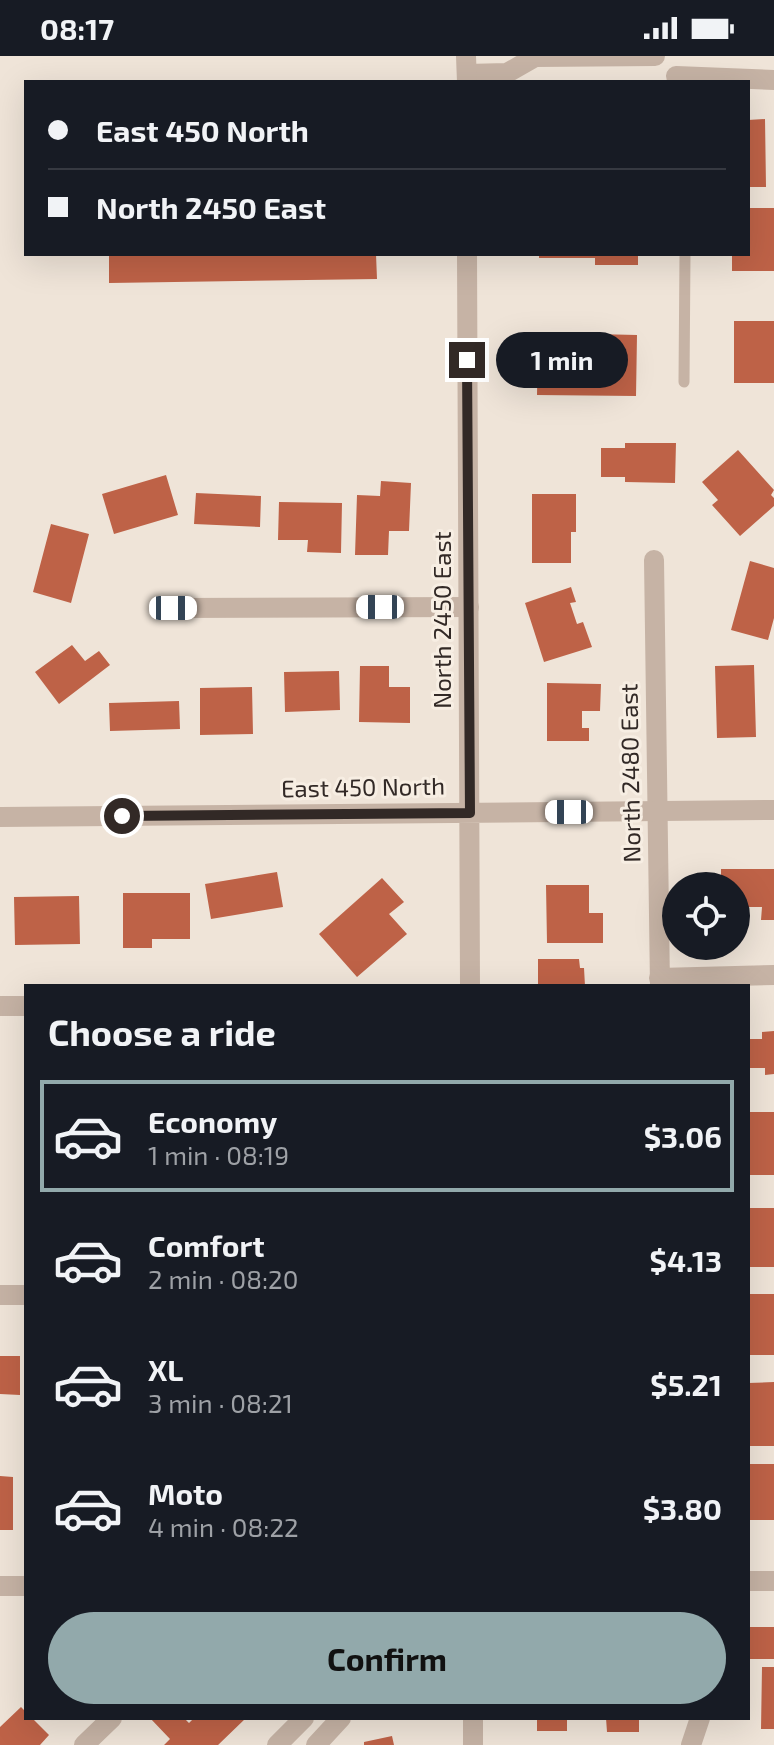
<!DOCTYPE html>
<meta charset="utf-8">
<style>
body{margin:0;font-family:"Exo 2",sans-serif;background:#242831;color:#f1f3f6;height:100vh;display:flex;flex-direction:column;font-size:30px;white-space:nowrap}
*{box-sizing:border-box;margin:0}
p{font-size:26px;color:#9ea1a6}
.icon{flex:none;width:44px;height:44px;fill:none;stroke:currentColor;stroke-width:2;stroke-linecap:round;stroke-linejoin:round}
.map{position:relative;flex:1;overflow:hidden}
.sheet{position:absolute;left:24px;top:928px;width:726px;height:736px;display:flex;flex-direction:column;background:#171b24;border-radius:0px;box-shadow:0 8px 32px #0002}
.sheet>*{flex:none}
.hud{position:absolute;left:24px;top:24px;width:726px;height:176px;border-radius:0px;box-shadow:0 8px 32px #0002;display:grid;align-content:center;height:176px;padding:0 24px;background:#171b24}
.buttons{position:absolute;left:662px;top:816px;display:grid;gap:16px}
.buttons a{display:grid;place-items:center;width:88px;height:88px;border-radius:50%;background:#171b24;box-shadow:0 8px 32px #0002;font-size:40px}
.end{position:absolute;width:36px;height:36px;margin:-18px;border:10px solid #322926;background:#fff;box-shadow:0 0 0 4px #fff}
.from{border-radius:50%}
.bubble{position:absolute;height:56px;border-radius:28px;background:#171b24;box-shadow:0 8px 32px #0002;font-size:26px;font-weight:700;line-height:56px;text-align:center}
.car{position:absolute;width:24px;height:48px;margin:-24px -12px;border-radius:10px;box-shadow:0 0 6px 2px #0007;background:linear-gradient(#fff 24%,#345 0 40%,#fff 0 76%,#345 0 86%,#fff 0)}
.hud b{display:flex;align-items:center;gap:28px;height:76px;font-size:30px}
.hud b+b{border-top:2px solid #363941}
.hud i{width:20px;height:20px;background:#f1f3f6}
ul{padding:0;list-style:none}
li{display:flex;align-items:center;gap:24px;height:112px;margin:0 16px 12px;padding:0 8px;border:4px solid transparent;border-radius:0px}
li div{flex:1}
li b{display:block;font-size:30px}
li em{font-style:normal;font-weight:700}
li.selected{border-color:#92a9ab}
li>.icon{width:72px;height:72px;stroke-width:1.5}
h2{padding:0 24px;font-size:36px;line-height:96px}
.button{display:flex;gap:16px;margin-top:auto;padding:16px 24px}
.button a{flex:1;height:92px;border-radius:48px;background:#92a9ab;color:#111;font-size:32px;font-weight:700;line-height:92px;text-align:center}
.status{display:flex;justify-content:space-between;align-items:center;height:56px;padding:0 40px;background:#171b24;direction:ltr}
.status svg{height:22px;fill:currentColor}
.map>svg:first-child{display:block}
</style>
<div class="status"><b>08:17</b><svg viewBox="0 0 49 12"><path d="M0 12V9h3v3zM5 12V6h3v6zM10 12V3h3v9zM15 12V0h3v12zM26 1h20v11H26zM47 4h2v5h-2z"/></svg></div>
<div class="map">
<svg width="774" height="1689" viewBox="0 0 774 1689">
<rect width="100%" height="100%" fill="#efe4d8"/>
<path fill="#be6247" d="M765,63L766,131H748V64Z
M748,152H774V215H732V198H748Z
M109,198H376L377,223L109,227Z
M539,198H638V209H595V202H539Z
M734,265H774V327H734Z
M595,278L637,279L636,340L537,339L538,282L594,283Z
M625,387H676L675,427L625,426V421H601V392H625Z
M738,394L774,434L771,439L774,442V450L740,480L712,449L718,444L702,426Z
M166,419L178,459L114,478L102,438Z
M381,425L411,427L409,475H389L388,499H355L357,439L380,440Z
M196,437L261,440L260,471L194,468Z
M532,438H576V476H571V507H532Z
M279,446L342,447L341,497L307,496L308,484H278Z
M51,468L89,478L71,547L33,536Z
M750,505L774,512V562L768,584L731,574Z
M571,531L576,546L570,547L577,568L583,566L592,591L544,606L525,547Z
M72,589L85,605L99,595L110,609L59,648L35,616Z
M754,609L756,681L717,682L715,610Z
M360,610H389V631H410V667L359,666Z
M339,615L340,654L285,656L284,616Z
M547,627L601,628L600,655H582V672H589V685H547Z
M252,631L253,678L200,679V632Z
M179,645L180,673L110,675L109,647Z
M721,813H774V864H761L762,851H736V830H721Z
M277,816L283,851L211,863L205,828Z
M382,822L404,846L389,858L407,878L357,921L319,878Z
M546,829H589V857H603V887H547Z
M123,837H190V883H152V892H123Z
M79,840L80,888L15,889L14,841Z
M538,903H579L580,912H584L585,930H538Z
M774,975V1018L765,1019V1012H748V983H762V976Z
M748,1056H774V1119H748Z
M748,1152H774V1211H748Z
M748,1238H774V1299H748Z
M0,1300H20V1339L0,1338Z
M774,1326V1390H748V1327Z
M748,1408H774V1464H748Z
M0,1420L13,1421V1474H0Z
M748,1571H774V1603H748Z
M762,1611H774V1673H761Z
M21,1651L26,1656V1662H32L49,1679L40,1689H0V1671Z
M150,1662H184L189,1667L194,1662H246L218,1689H164L170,1683Z
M537,1662H567V1675H537Z
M606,1662H639V1676H607Z
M392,1680L394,1689H364V1686Z"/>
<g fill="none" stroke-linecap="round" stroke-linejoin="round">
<path stroke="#c6b3a5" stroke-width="11" d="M684,326L685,198"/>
<path stroke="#c6b3a5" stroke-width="20" d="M467,18L507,17L535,1L655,0
M676,20L774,24
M654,504L660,930
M173,552L469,551
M659,922L774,919
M0,950H26
M0,1239H26
M748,1525H774
M0,1530H26
M84,1689L112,1662
M277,1689L304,1662
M316,1689L341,1662
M691,1689L700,1662"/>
<path stroke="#c6b3a5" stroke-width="20" d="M466,0L467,26
M467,198L470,930
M0,761L774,754
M473,1662V1689"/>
</g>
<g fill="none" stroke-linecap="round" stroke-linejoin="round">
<path stroke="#322926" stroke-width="10" d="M122,760L470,757L467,304"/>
</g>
<g text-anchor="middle" stroke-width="6" stroke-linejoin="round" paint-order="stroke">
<g font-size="24" fill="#322926" stroke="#f7eee3">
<text transform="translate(443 564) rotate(-90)" y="8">North 2450 East</text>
<text transform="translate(631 717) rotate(-91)" y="8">North 2480 East</text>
<text transform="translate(363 732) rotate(-1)" y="8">East 450 North</text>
</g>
</g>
</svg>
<div class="buttons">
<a><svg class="icon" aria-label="locate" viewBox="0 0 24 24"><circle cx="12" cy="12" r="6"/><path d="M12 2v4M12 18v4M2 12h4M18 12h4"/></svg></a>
</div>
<i class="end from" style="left:122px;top:760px"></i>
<i class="end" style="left:467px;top:304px"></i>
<div class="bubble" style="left:496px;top:276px;width:132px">1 min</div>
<i class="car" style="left:380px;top:551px;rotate:270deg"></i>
<i class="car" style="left:173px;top:552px;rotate:90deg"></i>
<i class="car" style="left:569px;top:756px;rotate:270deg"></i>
<div class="hud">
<b><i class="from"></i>East 450 North</b>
<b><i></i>North 2450 East</b>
</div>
<section class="sheet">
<h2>Choose a ride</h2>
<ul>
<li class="selected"><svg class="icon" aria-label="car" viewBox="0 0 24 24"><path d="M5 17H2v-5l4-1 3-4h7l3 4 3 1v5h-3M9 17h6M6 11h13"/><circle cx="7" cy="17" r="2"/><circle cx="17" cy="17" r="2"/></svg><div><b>Economy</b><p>1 min · 08:19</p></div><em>$3.06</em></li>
<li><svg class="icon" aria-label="car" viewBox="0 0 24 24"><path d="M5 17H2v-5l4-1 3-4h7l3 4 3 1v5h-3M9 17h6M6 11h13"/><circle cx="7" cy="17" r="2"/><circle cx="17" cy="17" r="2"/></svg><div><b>Comfort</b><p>2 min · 08:20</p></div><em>$4.13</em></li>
<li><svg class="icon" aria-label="car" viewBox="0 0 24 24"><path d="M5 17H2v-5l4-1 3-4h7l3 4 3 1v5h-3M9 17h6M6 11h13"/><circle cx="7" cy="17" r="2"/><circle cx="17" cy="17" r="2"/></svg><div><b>XL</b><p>3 min · 08:21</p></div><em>$5.21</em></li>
<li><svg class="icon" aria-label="car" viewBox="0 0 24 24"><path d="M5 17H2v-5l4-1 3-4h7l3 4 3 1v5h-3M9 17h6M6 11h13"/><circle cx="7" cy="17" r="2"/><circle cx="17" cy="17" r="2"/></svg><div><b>Moto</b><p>4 min · 08:22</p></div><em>$3.80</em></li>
</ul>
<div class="button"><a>Confirm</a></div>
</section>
</div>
